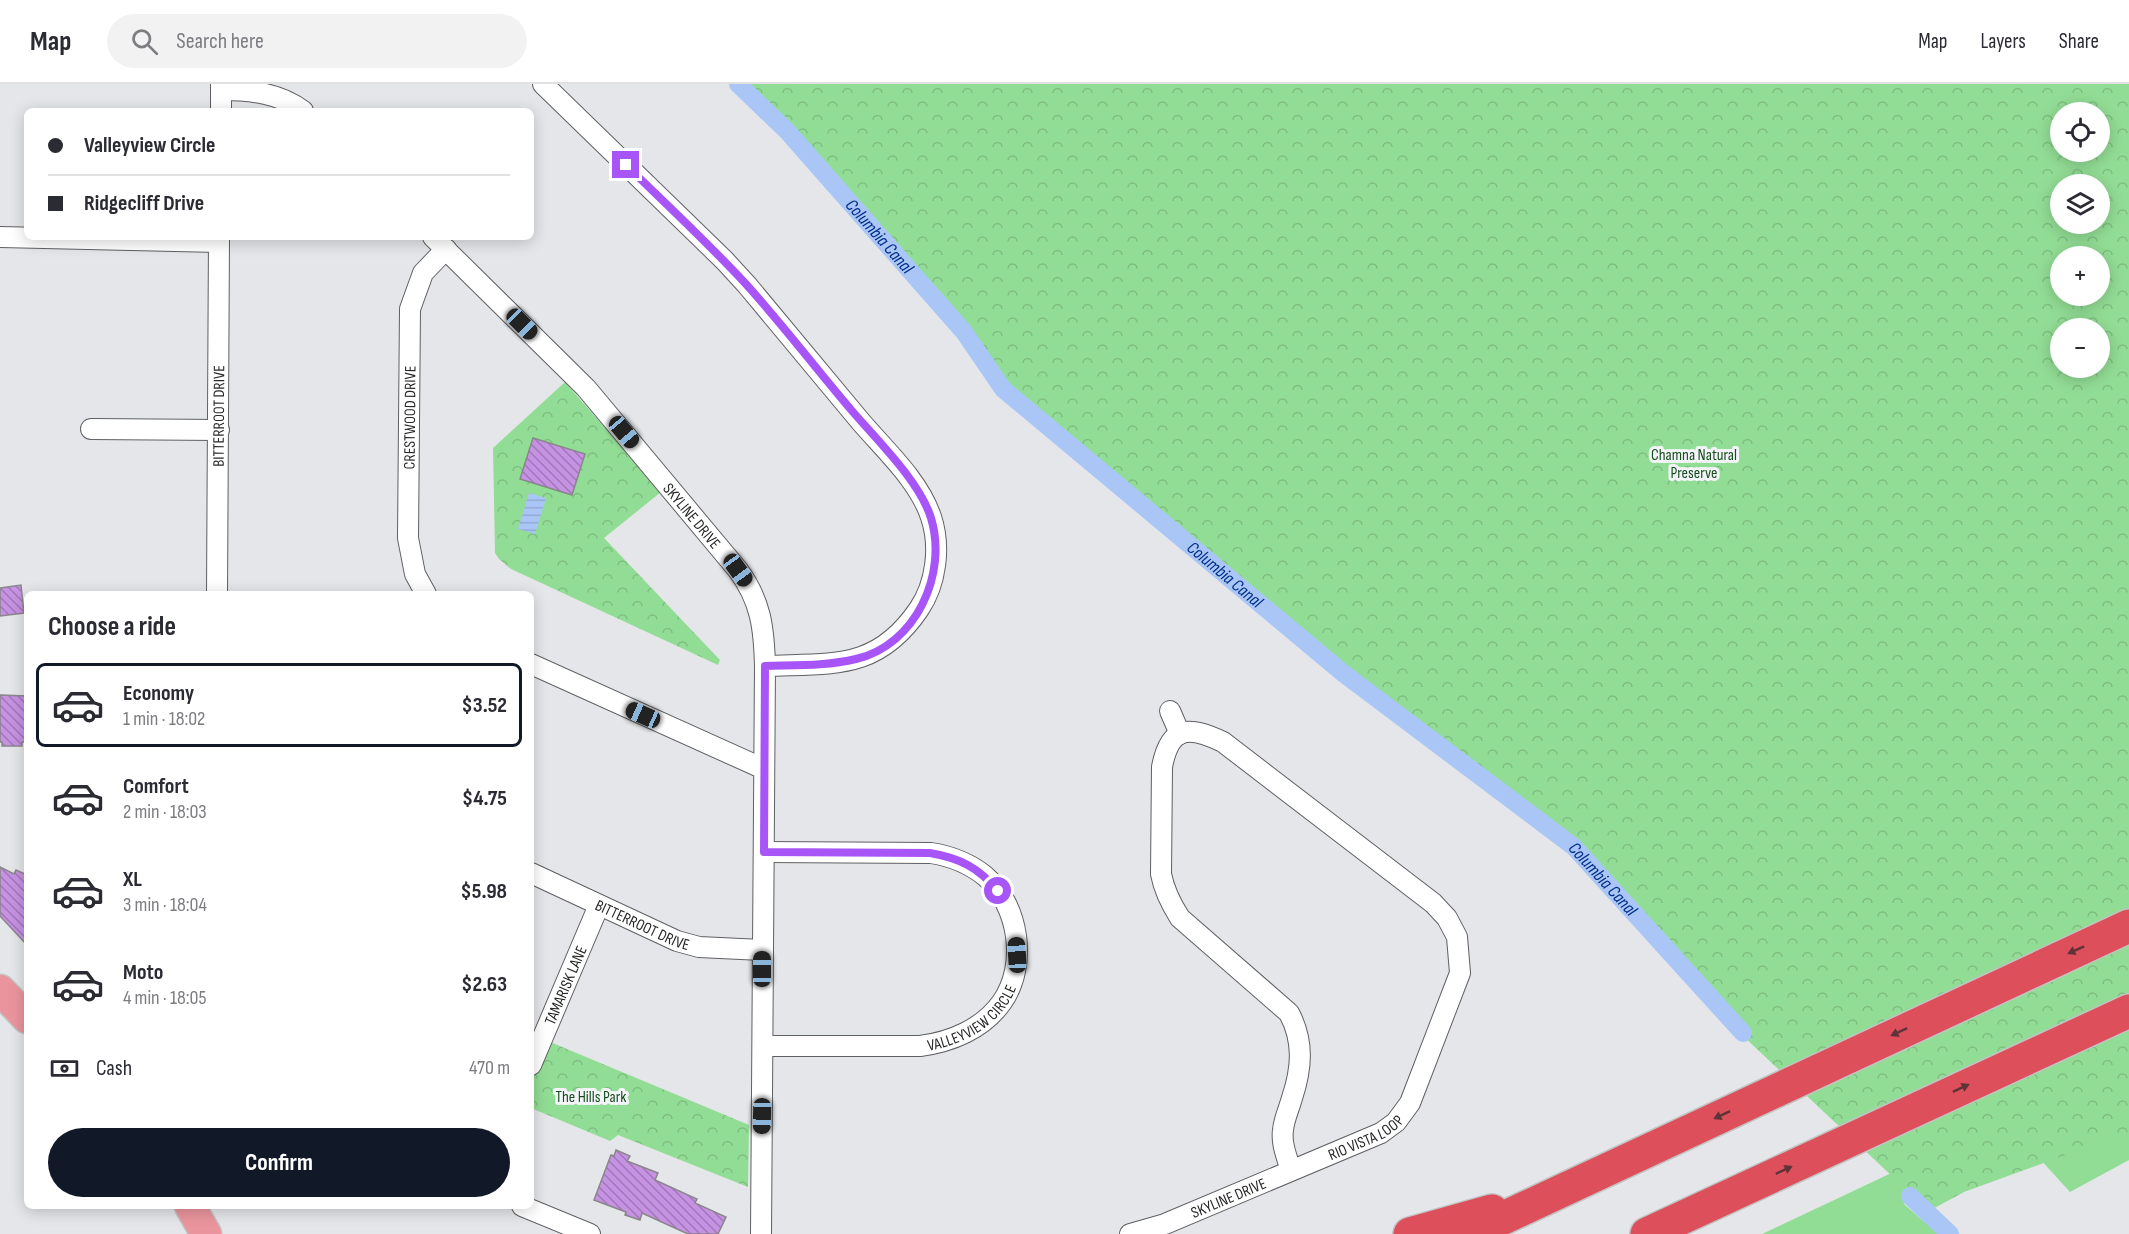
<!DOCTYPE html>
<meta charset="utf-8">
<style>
body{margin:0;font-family:"Sofia Sans Condensed",sans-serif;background:#f2f2f3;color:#2b2b33;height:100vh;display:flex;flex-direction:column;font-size:22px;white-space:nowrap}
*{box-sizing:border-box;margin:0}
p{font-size:20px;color:#7c7c81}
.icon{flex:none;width:33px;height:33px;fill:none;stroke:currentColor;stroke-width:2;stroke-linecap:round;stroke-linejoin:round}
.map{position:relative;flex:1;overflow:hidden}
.panel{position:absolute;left:24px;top:507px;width:510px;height:618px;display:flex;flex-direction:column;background:#fff;border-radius:9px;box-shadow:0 3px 15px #0003}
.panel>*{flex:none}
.banner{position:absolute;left:24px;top:24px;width:510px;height:132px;border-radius:9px;box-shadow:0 3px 15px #0003;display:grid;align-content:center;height:132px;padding:0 24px;background:#fff}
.tools{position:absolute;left:2050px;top:18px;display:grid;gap:12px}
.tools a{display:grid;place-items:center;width:60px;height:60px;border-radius:50%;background:#fff;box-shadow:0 3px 15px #0003;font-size:30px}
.end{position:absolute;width:27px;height:27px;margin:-14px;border:8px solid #a855f7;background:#fff;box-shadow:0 0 0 3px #fff}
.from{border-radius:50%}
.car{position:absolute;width:18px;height:36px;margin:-18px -9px;border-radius:8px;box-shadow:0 0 4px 2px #0007;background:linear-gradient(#222 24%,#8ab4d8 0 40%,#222 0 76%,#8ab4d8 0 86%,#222 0)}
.banner b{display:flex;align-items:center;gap:21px;height:57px;font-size:22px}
.banner b+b{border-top:2px solid #e1e1e2}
.banner i{width:15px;height:15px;background:#2b2b33}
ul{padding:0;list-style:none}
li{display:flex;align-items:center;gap:18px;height:84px;margin:0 12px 9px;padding:0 12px;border:3px solid transparent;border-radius:9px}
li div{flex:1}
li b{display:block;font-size:22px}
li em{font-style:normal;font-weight:700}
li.active{border-color:#111827}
li>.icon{width:54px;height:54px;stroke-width:1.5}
h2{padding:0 24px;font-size:27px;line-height:72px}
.pay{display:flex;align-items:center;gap:15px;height:66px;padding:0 24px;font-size:22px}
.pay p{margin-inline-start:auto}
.cta{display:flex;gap:12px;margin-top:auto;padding:12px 24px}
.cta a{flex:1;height:69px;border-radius:36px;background:#111827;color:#fff;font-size:24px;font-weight:700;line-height:69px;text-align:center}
header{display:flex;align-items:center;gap:36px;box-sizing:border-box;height:84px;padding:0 30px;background:#fff;border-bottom:2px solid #e1e1e2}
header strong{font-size:28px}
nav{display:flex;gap:33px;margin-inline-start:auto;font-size:21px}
.search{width:420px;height:54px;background:#f2f2f3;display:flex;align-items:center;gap:15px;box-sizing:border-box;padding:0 21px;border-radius:33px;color:#7c7c81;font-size:22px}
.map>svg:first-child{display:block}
</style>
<header>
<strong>Map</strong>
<div class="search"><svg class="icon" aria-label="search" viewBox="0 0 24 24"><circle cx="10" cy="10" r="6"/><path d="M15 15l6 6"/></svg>Search here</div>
<nav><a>Map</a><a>Layers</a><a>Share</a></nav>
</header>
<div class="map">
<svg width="2129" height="1150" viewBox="0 0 2129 1150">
<defs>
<pattern id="park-crowns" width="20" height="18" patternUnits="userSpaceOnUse" patternTransform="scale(1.5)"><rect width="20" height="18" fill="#92dd95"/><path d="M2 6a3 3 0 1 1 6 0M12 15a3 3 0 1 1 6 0" fill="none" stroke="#7ebe80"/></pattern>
<pattern id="water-rules" width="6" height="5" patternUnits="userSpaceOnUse" patternTransform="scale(1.5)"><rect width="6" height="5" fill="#aac6f7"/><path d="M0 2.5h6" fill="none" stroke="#92aad4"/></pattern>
<pattern id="building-back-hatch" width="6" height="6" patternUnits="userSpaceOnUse" patternTransform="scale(1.5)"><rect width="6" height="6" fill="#c692e3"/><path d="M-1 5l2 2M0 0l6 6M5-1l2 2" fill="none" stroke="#a177b8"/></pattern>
</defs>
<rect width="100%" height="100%" fill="#e5e6e9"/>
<path fill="#92dd95" d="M2129,977V1076L2070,1108L2039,1074L1917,1104L1904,1120L1938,1150H1762Z"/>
<path fill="url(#park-crowns)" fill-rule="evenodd" d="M738,0H2129V1048L1964,1108L1929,1127L1741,950L1574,763L1343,589L1003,305L964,248L787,47ZM2061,28H2100V68H2061ZM2061,100H2100V140H2061ZM2061,172H2100V212H2061ZM2061,244H2100V284H2061Z
M565,298L661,408L604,454L720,576L718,581L511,485L499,475L495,469L493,364Z
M531,950L749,1041L748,1103L618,1051L610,1057L531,1024Z"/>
<path fill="url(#water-rules)" d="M529,409L546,414L535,450L518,445Z"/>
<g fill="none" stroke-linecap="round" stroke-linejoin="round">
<g stroke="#aac6f7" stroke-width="18">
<path id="s1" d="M738,0L787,47L964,248L1003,305L1343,589L1574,763L1743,949"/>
<path d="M1910,1112L1950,1150"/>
</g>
</g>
<path fill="url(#building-back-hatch)" stroke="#89878a" stroke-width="1.5" d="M533,354L585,370L572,411L520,395Z
M21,501L24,529L0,532V504Z
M0,611L27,612V658H22V662H2V658H0Z
M0,783L14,790L16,786L27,791V861L0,832Z
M616,1066L630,1072L627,1077L658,1089L655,1096L697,1115L695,1119L726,1133L718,1150H688L642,1129L640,1136L625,1131L626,1128L594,1116L611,1071L614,1072Z"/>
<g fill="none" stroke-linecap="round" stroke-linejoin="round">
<defs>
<g id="minor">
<path d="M221,0V27"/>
<path d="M543,0L725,177L747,201C785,247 823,293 861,338C886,367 919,397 931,433C941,463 936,500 919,525C877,587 833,579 765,582"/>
<path d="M221,6C250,6 280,9 303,27"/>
<path d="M0,153L219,158"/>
<path id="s2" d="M433,153L586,304L738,486C761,517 764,544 765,582L761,1150"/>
<path d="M91,345L219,346"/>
<path id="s3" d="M217,510L219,153"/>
<path id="s4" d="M426,510L415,490L408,454L410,225L423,189L446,165"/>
<path d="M531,580L764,685"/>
<path d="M1170,627L1180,650"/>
<path id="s5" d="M531,789L677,857L699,863L762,866"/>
<path id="s6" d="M763,962H920C951,958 983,945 1002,918C1028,881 1019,821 985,792C969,779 950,772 931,769L764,768"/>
<path id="s7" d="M531,981L599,821"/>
<path d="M522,1122L590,1150"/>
<path id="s8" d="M1130,1150L1165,1140L1381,1049L1396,1038L1410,1019L1460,889L1457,853L1447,834L1433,819L1223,658C1189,642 1170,641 1162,683L1161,790C1164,806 1171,820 1180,834L1289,929C1304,957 1302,984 1292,1014C1289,1025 1284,1035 1283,1046C1281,1060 1287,1073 1291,1087"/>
</g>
<path id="primary" d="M0,906L27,934
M190,1122L206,1150"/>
<path id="motorway" d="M1410,1150L1492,1127
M1469,1150L2129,842
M1647,1150L2129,927"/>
</defs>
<use href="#minor" stroke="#5f6063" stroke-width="22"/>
<use href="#primary" stroke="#c3c3c3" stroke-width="33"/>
<use href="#motorway" stroke="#c3c3c3" stroke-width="36"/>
<use href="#minor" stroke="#fff" stroke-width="20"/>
<use href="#primary" stroke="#ea959d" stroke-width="30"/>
<use href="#motorway" stroke="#dc4f5b" stroke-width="33"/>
</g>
<defs><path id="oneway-solid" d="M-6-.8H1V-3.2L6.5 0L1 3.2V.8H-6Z" transform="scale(1.5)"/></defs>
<g fill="#5e3438">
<use href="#oneway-solid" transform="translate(2076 866) rotate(156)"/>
<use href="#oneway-solid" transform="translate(1899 948) rotate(155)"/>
<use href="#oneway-solid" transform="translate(1961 1004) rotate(-25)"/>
<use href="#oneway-solid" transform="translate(1722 1031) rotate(155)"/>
<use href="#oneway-solid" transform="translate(1784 1086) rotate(-25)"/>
</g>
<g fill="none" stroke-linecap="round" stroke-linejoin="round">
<path stroke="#a855f7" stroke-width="8" d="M626,81C666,120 707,158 745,199C783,241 817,286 853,328C878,357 920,398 931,434C948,490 916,561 856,575C827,582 795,581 765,582L764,768L930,769C960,774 979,784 998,807"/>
</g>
<g text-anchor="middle" stroke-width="6" stroke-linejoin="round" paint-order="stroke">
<g font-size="16" fill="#282829" stroke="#f2f4f7">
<text dy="6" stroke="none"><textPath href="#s3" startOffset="178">BITTERROOT DRIVE</textPath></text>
<text dy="6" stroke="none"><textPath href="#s4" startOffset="180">CRESTWOOD DRIVE</textPath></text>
<text dy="6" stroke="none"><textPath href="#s2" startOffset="381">SKYLINE DRIVE</textPath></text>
<text dy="6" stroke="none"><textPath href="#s5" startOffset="123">BITTERROOT DRIVE</textPath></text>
<text dy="6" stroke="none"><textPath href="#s7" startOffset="87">TAMARISK LANE</textPath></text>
<text dy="6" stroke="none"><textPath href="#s6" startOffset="218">VALLEYVIEW CIRCLE</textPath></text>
<text dy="6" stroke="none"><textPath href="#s8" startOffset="255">RIO VISTA LOOP</textPath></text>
<text dy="6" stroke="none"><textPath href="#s8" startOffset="105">SKYLINE DRIVE</textPath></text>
</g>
<g font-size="16" fill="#184d1f" stroke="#f2f4f7">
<text x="1694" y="376">Chamna Natural<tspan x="1694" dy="18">Preserve</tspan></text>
<text x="591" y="1018">The Hills Park</text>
</g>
<g font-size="18" font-style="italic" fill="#012e88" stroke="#f2f4f7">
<text dy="6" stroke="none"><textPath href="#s1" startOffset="208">Columbia Canal</textPath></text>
<text dy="6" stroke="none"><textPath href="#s1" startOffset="694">Columbia Canal</textPath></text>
<text dy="6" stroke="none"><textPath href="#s1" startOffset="1180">Columbia Canal</textPath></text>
</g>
</g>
</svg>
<div class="tools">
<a><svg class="icon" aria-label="locate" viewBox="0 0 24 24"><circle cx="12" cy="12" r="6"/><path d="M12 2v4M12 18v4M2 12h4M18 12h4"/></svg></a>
<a><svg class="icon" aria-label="layers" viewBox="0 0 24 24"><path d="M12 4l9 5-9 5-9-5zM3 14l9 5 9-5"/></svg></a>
<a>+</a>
<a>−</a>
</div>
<i class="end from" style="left:998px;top:807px"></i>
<i class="end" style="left:626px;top:81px"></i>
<i class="car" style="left:522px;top:240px;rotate:135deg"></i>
<i class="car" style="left:624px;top:348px;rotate:140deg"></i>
<i class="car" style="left:738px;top:486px;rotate:144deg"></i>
<i class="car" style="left:643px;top:631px;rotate:294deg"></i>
<i class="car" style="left:1017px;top:871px;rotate:357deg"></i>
<i class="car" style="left:762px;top:885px;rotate:0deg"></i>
<i class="car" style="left:762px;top:1032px;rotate:181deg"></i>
<div class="banner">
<b><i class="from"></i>Valleyview Circle</b>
<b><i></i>Ridgecliff Drive</b>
</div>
<section class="panel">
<h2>Choose a ride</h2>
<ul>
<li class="active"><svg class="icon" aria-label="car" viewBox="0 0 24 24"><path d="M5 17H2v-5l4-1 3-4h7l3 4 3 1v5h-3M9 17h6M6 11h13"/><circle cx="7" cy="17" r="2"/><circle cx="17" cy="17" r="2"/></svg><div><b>Economy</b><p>1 min · 18:02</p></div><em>$3.52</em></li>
<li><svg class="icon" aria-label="car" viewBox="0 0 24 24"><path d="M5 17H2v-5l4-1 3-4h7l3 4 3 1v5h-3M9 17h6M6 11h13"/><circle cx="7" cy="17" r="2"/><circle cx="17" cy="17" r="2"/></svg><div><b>Comfort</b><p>2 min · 18:03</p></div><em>$4.75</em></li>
<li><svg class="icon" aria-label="car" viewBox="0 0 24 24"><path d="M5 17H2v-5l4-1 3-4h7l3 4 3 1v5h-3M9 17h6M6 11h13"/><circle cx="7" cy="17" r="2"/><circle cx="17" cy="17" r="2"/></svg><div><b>XL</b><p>3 min · 18:04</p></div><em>$5.98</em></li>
<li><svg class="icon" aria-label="car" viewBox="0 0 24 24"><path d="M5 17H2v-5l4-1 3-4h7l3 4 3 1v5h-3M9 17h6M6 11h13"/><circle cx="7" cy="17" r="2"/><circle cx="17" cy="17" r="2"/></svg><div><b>Moto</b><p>4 min · 18:05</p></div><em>$2.63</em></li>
</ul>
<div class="pay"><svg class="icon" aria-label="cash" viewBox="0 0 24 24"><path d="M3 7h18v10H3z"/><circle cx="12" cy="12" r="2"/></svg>Cash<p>470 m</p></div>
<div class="cta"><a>Confirm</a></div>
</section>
</div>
